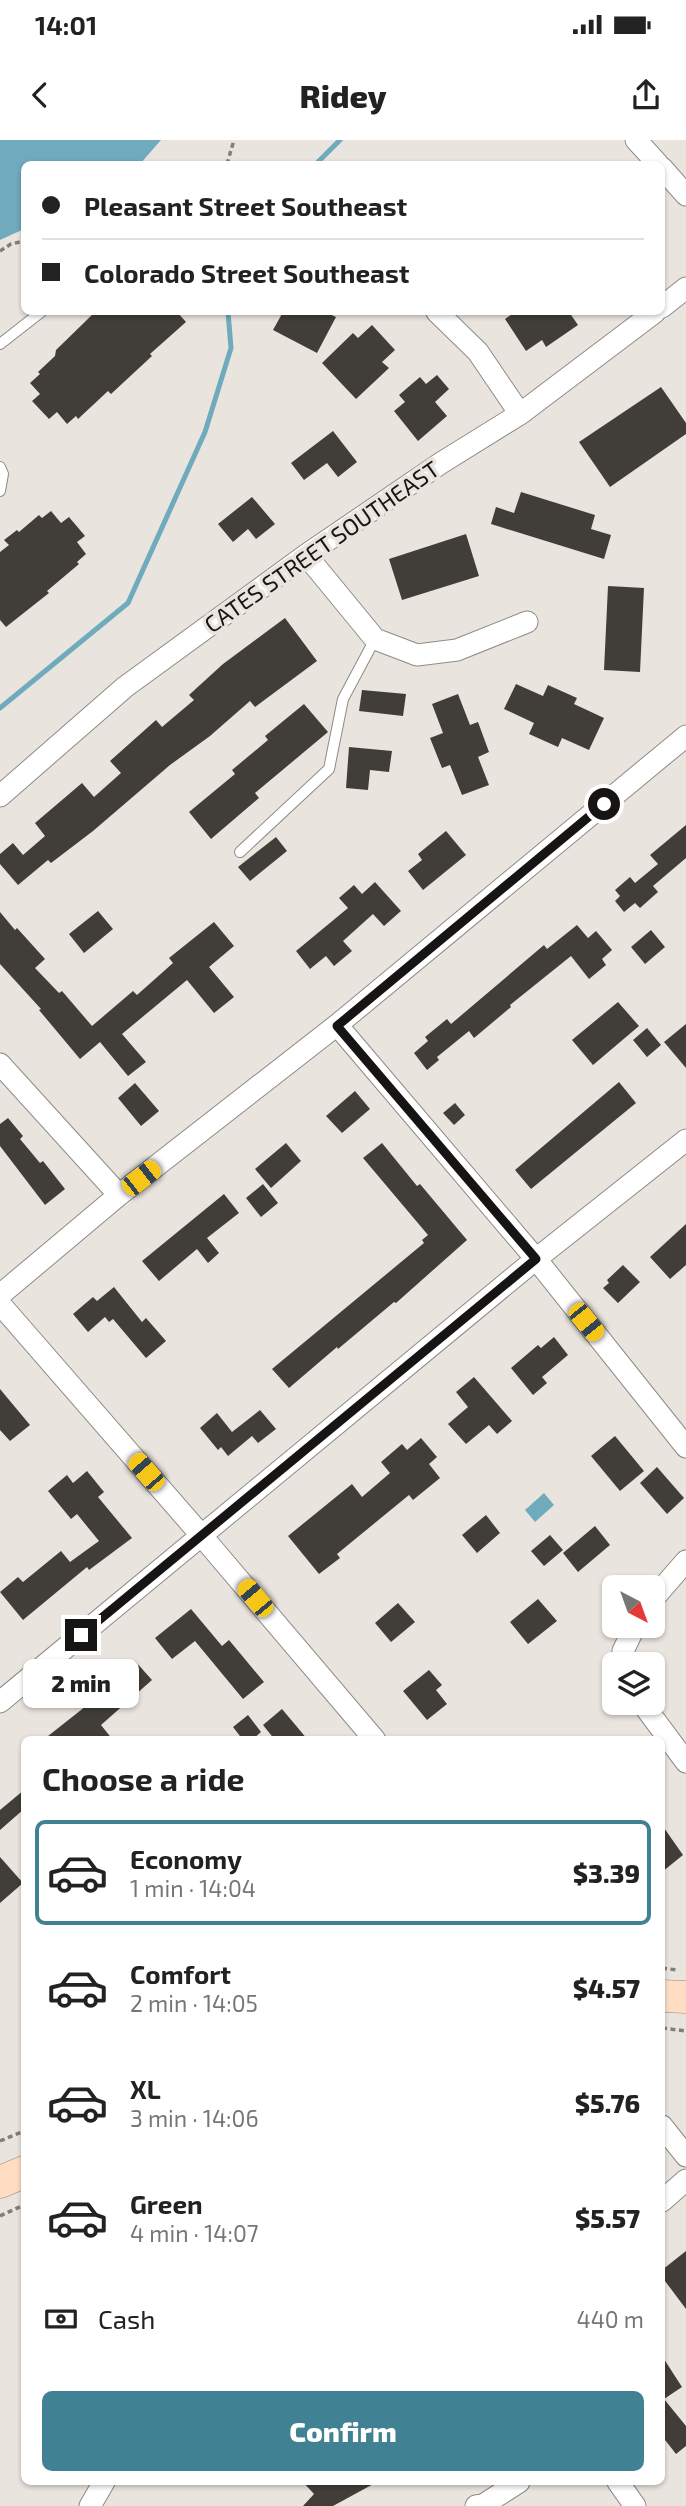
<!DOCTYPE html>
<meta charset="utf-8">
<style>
body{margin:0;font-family:"Exo 2",sans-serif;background:#f6f6f6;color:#222;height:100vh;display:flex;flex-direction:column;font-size:26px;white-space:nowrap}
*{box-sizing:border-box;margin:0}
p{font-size:23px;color:#767676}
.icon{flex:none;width:38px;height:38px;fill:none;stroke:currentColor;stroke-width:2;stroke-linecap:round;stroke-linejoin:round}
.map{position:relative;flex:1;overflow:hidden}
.details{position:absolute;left:21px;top:1596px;width:644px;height:749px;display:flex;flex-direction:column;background:#fff;border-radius:10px;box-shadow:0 2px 5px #0004}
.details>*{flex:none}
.guide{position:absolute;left:21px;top:21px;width:644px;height:154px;border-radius:10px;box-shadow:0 2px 5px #0004;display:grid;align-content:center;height:154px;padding:0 21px;background:#fff}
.needle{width:46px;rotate:139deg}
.fabs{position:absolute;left:602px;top:1435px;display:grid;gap:14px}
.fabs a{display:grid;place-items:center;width:63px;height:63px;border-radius:10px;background:#fff;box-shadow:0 2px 5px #0004;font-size:35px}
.end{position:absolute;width:32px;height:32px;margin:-16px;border:9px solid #171513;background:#fff;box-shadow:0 0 0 4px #fff}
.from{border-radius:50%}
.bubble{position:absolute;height:49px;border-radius:10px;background:#fff;box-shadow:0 2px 5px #0004;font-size:23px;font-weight:800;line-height:49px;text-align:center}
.car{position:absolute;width:21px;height:42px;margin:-21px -10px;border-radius:9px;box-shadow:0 0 5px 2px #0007;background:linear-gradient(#f5c518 24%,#345 0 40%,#f5c518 0 76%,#345 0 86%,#f5c518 0)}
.guide b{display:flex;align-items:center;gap:24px;height:66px;font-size:26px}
.guide b+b{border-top:2px solid #e0e0e0}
.guide i{width:18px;height:18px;background:#222}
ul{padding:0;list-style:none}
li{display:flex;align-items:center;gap:21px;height:105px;margin:0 14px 10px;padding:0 7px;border:4px solid transparent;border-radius:10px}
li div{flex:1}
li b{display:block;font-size:26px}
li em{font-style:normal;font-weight:800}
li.selected{border-color:#408293}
li>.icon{width:63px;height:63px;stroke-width:1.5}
h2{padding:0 21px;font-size:32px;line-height:84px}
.pay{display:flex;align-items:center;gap:18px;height:77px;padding:0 21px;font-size:26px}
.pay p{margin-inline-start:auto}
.action{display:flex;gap:14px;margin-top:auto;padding:14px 21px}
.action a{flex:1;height:80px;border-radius:10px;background:#408293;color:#fff;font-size:28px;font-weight:800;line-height:80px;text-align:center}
.status{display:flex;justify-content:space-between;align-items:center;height:49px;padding:0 35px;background:#fff;direction:ltr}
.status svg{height:19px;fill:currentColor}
header{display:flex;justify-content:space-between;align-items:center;height:91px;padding:0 21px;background:#fff;font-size:32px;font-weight:800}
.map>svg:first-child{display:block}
</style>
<div class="status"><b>14:01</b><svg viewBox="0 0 49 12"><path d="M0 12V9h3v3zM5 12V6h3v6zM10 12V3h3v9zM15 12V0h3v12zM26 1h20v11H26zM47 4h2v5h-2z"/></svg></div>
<header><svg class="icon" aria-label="back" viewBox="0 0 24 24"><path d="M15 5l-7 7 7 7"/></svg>Ridey<svg class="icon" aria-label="share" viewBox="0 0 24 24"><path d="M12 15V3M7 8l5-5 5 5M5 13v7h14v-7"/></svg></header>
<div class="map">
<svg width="686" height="2366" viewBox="0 0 686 2366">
<rect width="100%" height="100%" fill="#eae4df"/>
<path fill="#6fabbd" d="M0,0H161L140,24H24V89L0,100Z
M544,1353L554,1365L535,1382L525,1370Z"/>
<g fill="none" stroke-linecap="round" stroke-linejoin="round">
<path stroke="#6fabbd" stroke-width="5" d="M316,24L340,0
M0,568L128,463L205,292L231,208L228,172"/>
</g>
<path fill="#413e39" d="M95,172H177L186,182L150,214L152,216L111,254L108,251L78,279L76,276L67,284L57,272L49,279L32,261L40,254L30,243L40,234L38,232L55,216L56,210Z
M283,172H325L336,177L317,213L273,190Z
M515,172H569L578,185L546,207L542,200L526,211L505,179Z
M372,185L395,210L382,222L389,228L356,259L322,223L353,193L358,198Z
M437,235L449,249L435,262L447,276L418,301L394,271L405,262L399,255L420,237L426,244Z
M661,247L686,283V294L610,347L579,302Z
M333,291L357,322L338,337L327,323L304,340L291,323Z
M521,352L595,375L591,389L611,395L604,419L491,384L496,367L514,373Z
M252,357L275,384L256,399L248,389L233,402L218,384Z
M51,371L61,383L69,377L85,396L77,402L86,414L77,422L79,424L47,451L49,453L6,487L0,480V412L9,405L4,400L17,390L19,392L39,375L42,378Z
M466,394L479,436L402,460L389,419Z
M608,446L644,448L640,532L604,530Z
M285,478L317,521L255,567L250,561L210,596L170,625L93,691L51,723L48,720L18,745L0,724V714L13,703L23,715L45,696L35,683L82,643L94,657L121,633L110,621L156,580L162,587L194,560L189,555L223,524Z
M516,544L543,556L548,545L577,558L574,564L604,578L589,610L562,598L558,607L529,594L534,583L504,569Z
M362,550L406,554L403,576L359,571Z
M458,554L470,585L478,582L489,612L478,617L489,645L462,655L450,625L442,628L430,598L443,593L432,564Z
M304,564L328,592L255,653L259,658L211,699L189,672L235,634L232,630L268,600L265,596Z
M349,607L392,611L389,632L370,630L368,650L346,648Z
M686,685V718L653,746L658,752L640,768L635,763L624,772L615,761L620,756L615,750L630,737L635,743L658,724L650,715Z
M446,691L466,715L423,750L408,731L422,720L418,714Z
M276,697L287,711L250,741L238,727Z
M375,742L401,771L384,786L373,774L343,801L352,811L334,826L326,816L310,829L296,811L348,768L339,758L354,745L362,754Z
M98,771L113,789L84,813L69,794Z
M0,772L15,790L17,788L45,819L35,828L59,853L62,851L92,886L133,851L137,855L173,823L169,818L214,782L234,806L209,827L234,857L214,873L187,840L122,894L146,922L128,936L100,902L80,919L39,870L41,869L0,824Z
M577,785L588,798L596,791L612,810L602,819L606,825L589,839L571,816L510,865L511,867L474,898L469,891L437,917L439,920L427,930L414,913L428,901L425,897L447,879L451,884L544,805L547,809Z
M651,790L665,807L645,824L631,807Z
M618,862L639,886L593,925L572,900Z
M686,884V928L664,902Z
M647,888L661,905L647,917L633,900Z
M619,942L636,963L531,1049L515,1030Z
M135,943L159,971L141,986L118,958Z
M355,951L370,969L342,993L326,976Z
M455,963L465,975L454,985L443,973Z
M8,978L23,996L20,999L40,1023L43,1021L65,1049L45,1065L0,1006V984Z
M286,1003L301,1021L271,1048L255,1029Z
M382,1003L417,1046L420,1044L467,1100L396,1163L394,1162L338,1209L337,1207L289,1248L272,1229L424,1103L422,1100L428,1095L363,1018Z
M263,1044L278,1063L261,1077L246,1058Z
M224,1054L239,1073L207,1098L219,1113L208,1123L197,1109L159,1141L142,1121Z
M686,1084V1125L670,1139L650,1117Z
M623,1125L640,1142L618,1163L603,1148L609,1143L607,1140Z
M114,1147L142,1182L146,1178L166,1201L146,1218L113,1179L109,1182L105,1177L88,1192L73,1174L93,1157L97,1161Z
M554,1197L568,1215L542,1237L547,1243L533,1255L511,1228L538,1205L541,1208Z
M474,1237L512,1281L497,1294L489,1285L466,1304L448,1284L468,1267L456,1252Z
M0,1249L30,1285L10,1301L0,1290Z
M260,1270L276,1289L258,1303L252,1296L228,1316L221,1307L218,1310L200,1288L217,1273L232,1292Z
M615,1296L644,1331L620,1351L591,1316Z
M421,1298L437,1317L429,1324L440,1338L413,1360L409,1355L337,1414L340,1418L319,1434L288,1396L352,1344L362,1357L390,1333L381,1322L402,1304L407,1310Z
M657,1327L684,1358L667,1374L640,1343Z
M87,1331L104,1352L98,1357L132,1398L89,1430L87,1427L23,1480L0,1452L18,1437L23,1442L61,1411L70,1422L99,1401L77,1374L71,1379L48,1351L67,1335L73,1343Z
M486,1375L500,1393L477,1413L462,1395Z
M595,1386L610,1405L578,1432L563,1413Z
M550,1395L563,1410L544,1426L531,1411Z
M538,1459L557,1481L528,1504L510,1482Z
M398,1463L415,1482L391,1502L375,1483Z
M191,1469L222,1506L229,1500L264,1542L243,1559L195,1501L172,1519L155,1498Z
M135,1521L152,1540L101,1585L113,1600H43L81,1570Z
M429,1530L442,1545L436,1550L447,1564L427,1580L403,1551Z
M282,1569L308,1600H275L263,1585Z
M248,1575L261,1592L252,1600H243L233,1587Z
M24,1650V1669L0,1690V1670Z
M662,1685L683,1715L662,1732Z
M0,1717L23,1743L0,1763Z
M686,2111V2169L662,2137V2130Z
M662,2216L682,2247L664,2259L686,2286V2306L676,2314L662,2296Z
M303,2342H377L333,2366H303L314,2354Z"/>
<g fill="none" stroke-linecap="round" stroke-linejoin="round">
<defs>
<path id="lane" d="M0,204L41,172
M0,327L3,334L0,351
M240,712L329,629L343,559L375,499"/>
<path id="street" d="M636,0L658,24
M662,28L686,55
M662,167L686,148
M437,172L478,212L520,274
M306,415L375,499L417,515L457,510L527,482
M0,656L125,547L306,415L441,323L520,274L655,172
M337,885L536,1119L686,1307
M0,924L119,1055
M0,1155L119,1055L337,885L686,596
M0,1164L201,1395L375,1600
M653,1459L686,1421
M626,1524L623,1511L635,1486
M0,1562L536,1119L686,1000
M642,1563L686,1622
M662,1986L686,2016
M662,2061L686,2040
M618,2342L635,2366
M90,2366L104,2342
M476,2366L483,2365L519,2342"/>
<path id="secondary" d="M662,1856L686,1857
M0,2042L24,2032"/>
</defs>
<use href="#lane" stroke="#8f8a85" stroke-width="12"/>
<use href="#street" stroke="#8f8a85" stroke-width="23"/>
<use href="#secondary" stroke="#8f8a85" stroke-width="33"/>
<path stroke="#827e7a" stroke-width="3.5" stroke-dasharray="5 3.5" stroke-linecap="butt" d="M227,24L234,0
M0,111L11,104L24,101
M662,1828L677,1830
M662,1888L686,1891
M0,2001L24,1991
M0,2076L24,2065"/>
<use href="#lane" stroke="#fff" stroke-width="10"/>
<use href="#street" stroke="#fff" stroke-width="21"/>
<use href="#secondary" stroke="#ffddc3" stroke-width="32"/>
</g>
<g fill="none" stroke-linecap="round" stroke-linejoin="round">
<path stroke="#171513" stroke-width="9" d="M81,1495L536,1119L337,886L604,664"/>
</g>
<g text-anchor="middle" stroke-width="7" stroke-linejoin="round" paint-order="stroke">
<g font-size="23" fill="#171513" stroke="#eae4df">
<text transform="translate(322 407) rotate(-35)" y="8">CATES STREET SOUTHEAST</text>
</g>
</g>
</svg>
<div class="fabs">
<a><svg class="needle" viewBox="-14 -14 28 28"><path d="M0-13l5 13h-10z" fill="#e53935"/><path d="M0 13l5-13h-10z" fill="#767676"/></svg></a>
<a><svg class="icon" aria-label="layers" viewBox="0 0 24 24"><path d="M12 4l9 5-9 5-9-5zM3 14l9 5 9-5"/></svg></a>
</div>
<i class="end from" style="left:604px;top:664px"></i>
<i class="end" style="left:81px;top:1495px"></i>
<div class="bubble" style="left:23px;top:1519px;width:116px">2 min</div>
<i class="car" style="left:141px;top:1038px;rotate:52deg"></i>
<i class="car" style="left:586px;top:1182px;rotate:141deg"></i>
<i class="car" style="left:146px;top:1332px;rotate:319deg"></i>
<i class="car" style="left:255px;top:1458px;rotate:320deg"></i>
<div class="guide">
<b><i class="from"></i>Pleasant Street Southeast</b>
<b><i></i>Colorado Street Southeast</b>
</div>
<section class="details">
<h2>Choose a ride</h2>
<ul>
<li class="selected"><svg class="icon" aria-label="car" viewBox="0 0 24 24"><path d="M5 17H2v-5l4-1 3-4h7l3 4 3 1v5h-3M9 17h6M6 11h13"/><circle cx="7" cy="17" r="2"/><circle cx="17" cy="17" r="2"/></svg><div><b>Economy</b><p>1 min · 14:04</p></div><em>$3.39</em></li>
<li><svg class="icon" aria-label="car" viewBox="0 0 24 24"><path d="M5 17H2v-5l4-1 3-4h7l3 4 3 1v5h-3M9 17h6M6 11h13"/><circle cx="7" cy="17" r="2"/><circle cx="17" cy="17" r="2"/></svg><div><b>Comfort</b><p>2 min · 14:05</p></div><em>$4.57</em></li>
<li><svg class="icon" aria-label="car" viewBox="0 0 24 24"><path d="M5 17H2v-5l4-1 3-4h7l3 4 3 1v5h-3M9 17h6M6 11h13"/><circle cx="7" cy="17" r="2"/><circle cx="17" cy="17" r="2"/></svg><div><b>XL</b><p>3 min · 14:06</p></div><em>$5.76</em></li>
<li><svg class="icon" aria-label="car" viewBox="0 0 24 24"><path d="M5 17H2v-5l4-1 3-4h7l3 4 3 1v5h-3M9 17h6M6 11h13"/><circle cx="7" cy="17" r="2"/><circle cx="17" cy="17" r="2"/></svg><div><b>Green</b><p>4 min · 14:07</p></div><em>$5.57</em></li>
</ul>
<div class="pay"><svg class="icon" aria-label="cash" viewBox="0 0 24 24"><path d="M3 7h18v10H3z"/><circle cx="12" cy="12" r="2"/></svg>Cash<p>440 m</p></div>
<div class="action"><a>Confirm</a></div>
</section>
</div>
